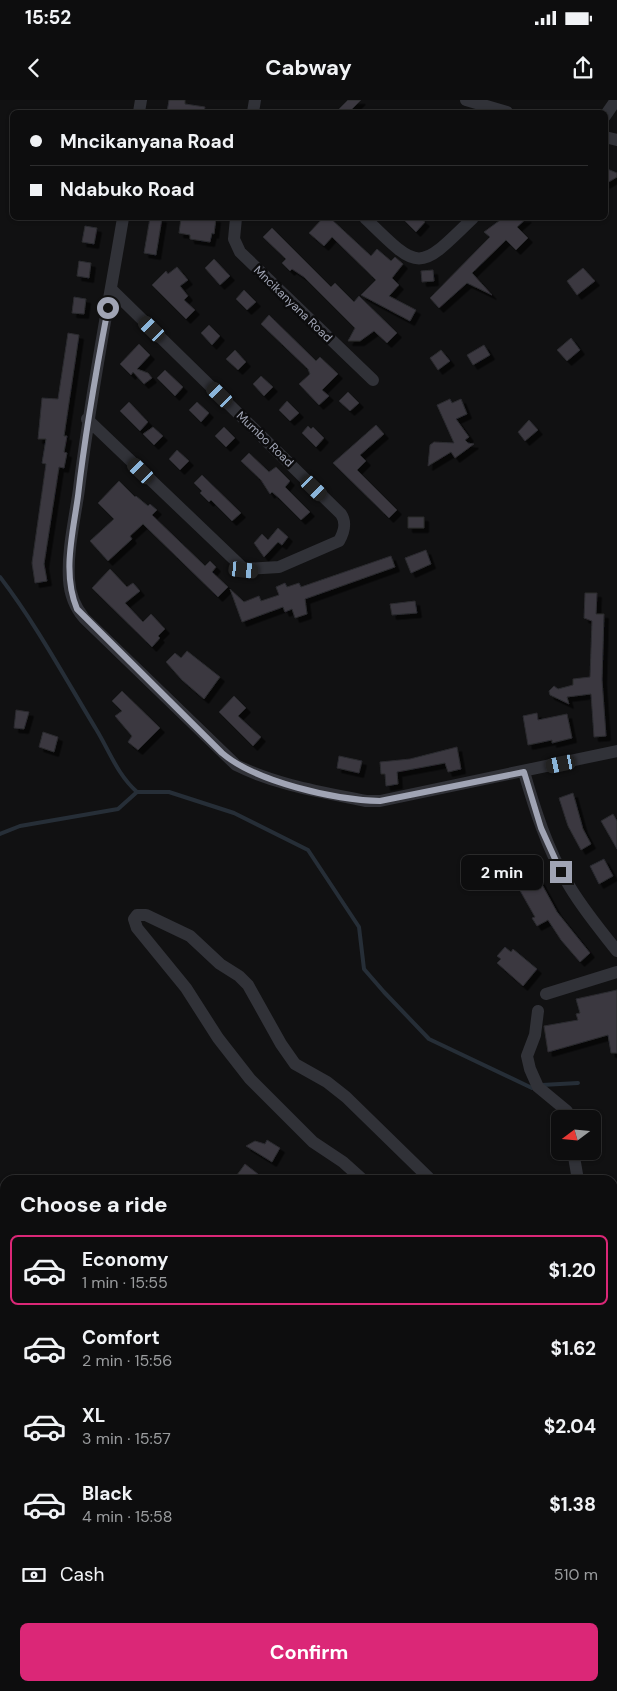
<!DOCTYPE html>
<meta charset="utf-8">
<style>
body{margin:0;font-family:"DM Sans",sans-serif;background:#1b1b1c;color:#f1f3f6;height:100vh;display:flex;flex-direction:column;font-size:19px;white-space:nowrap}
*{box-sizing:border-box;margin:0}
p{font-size:16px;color:#9a9c9e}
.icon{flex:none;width:28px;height:28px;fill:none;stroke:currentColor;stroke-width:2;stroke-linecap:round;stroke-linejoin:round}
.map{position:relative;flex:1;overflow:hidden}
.drawer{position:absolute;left:0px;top:1075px;width:618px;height:516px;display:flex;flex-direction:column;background:#0d0d0e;border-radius:15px 15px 0 0;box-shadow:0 1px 4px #0004,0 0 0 1px #2d2d2e}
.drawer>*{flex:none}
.top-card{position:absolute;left:10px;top:10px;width:598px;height:110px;border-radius:8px;box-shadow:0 1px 4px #0004,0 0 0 1px #2d2d2e;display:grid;align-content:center;height:110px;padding:0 20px;background:#0d0d0e}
.needle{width:32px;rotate:254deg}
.buttons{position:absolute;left:551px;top:1010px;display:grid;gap:10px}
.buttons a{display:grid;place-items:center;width:50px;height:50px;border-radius:8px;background:#0d0d0e;box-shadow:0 1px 4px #0004,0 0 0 1px #2d2d2e;font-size:25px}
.end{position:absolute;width:22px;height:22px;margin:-11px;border:6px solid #a0a4b4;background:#111;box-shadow:0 0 0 2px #111}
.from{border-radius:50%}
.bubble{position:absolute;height:35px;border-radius:8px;background:#0d0d0e;box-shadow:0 1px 4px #0004,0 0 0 1px #2d2d2e;font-size:16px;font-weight:700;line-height:35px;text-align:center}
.car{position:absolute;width:15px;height:30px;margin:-15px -8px;border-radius:6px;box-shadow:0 0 4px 1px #0007;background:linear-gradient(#222 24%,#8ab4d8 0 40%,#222 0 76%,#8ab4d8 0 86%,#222 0)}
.top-card b{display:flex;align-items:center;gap:18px;height:48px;font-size:19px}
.top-card b+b{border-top:1px solid #2d2d2e}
.top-card i{width:12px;height:12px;background:#f1f3f6}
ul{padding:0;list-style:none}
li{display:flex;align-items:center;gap:15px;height:70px;margin:0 10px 8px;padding:0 10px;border:2px solid transparent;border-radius:8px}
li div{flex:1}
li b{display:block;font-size:19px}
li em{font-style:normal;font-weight:700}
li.selected{border-color:#db2777}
li>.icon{width:45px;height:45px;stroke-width:1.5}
h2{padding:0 20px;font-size:22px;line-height:60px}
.pay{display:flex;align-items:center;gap:12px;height:55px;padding:0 20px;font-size:19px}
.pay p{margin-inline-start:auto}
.cta{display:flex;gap:10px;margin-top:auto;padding:10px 20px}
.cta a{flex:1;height:58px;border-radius:8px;background:#db2777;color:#fff;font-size:20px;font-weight:700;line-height:58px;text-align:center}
.status{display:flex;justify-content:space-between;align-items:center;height:35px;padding:0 25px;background:#0d0d0e;direction:ltr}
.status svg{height:14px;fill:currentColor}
header{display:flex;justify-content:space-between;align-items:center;height:65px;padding:0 20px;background:#0d0d0e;font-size:22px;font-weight:700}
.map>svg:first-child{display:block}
</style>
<div class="status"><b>15:52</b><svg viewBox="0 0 49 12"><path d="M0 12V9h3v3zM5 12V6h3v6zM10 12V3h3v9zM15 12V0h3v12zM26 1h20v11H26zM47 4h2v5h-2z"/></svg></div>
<header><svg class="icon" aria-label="back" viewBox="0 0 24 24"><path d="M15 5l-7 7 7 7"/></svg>Cabway<svg class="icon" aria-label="share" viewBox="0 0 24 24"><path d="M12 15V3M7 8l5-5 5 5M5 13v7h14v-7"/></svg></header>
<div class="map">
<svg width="617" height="1591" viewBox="0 0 617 1591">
<defs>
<filter id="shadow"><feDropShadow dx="4.5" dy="4.5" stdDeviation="0" flood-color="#0009"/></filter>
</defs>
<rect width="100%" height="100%" fill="#111112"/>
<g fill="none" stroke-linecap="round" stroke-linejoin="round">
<path stroke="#262e37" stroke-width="4" d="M0,477C36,524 65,578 96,629C110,652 117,674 137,692H169L234,713L308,750L359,827L364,869L384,892L429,939L532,988L536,986
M0,734L20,726L118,709L137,692
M542,985L578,983"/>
</g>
<path fill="#3a393f" stroke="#2b2a2f" filter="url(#shadow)" d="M169,0H185V4L205,7L204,12H167Z
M348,0H361L349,12H336Z
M605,68L617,73V77L605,84Z
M150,118H162L156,155L144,153Z
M181,118H216L214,134L212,133L210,142L190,139V135L179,133Z
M323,118H330L371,156L377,149L391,161L395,157L403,164L392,178L399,185L389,196L416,210L410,221L361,195L376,180L332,137L324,146L309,133Z
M402,118H420L425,122L416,132Z
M503,118H527L517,127L528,138L516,150L506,140L472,173L492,195L467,183L439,208L430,198L485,142L490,137L484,132Z
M85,126L97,128L94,144L82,142Z
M272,128L331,187L335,183L354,202L359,196L397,233L387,243L374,231L360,241H348L355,228L304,177L292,169L290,171L282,163L286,159L263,137Z
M214,159L230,176L220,185L205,168Z
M79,161L91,163L89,178L77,176Z
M177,167L188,180L180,186L188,196L184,200L195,210L186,219L152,185L166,171L168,174Z
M583,168L595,181L577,195L567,181Z
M433,170L434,181L422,182L421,171Z
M244,190L256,202L247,210L236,199Z
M74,197L86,199L84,214L72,213Z
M269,215L316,261L320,257L338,274L322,290L329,296L319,305L299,284L310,274L308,269L261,224Z
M209,225L220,236L212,245L201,233Z
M68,233L79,235L64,336H67L64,352L67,353L64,368L59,367L44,464L47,481L35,483L32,463L46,364L42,363L46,339H38L42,298L58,299Z
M571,238L580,250L567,261L557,250Z
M139,244L150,255L137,269L148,273L152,278L144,284L133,272L131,275L120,264Z
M484,245L490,255L473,265L467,255Z
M235,250L246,262L238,270L226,259Z
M441,250L450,261L438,270L430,258Z
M165,270L183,287L175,296L157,278Z
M261,276L273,287L264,296L253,284Z
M348,292L359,303L350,311L339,301Z
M450,299L452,303L461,299L467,314L456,319L469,337L465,340L468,343L474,344L455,358L451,352L428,366L430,345L434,342L454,343L437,305Z
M287,301L299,313L290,321L279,310Z
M129,302L148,322L140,331L120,311Z
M197,302L209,313L201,322L189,310Z
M529,320L538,330L525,341L518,332Z
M376,325L384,334L360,355L366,361L357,370L397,410L389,418L333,363Z
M308,326L311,329L313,327L324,338L316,347L302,333Z
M153,327L163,336L154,345L143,334Z
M224,327L235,338L226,347L215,336Z
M177,350L189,361L180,370L169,359Z
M249,353L269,372L276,367L290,381L285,387L310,412L301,420L279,398L272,392L270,394L261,380L241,361Z
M202,375L241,413L232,421L211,400L209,402L200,393L202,391L194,383Z
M119,381L135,397L136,396L148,406L150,404L157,410L152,415L205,466L210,461L216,467L212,472L228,487L218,497L143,424L130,436L132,439L108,461L90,441L114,419L98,403Z
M408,417H424V428H408Z
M278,428L288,437L282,445L278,442L264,457L254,443L262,434L268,440Z
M426,450L431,464L411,473L405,458Z
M391,456L395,467L305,499L307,514L295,518L292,509L285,512L283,507L242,522L230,489L244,502L259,496L261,501L279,495L276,487L285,483L287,487L299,483L301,487Z
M110,469L127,487L133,483L140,491L125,503L143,522L151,514L165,529L158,536L160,538L152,547L92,488Z
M585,493H597L596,514H604L602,580L606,636L594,637L591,594L567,597L569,604L550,595L549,591L554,586L558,589L573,585V579L590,577L592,521L584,518Z
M415,501L417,513L392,515L390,504Z
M187,551L220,577L204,599L182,580L166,562L175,553L181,558Z
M122,591L160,628L138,650L128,642L132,636L115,616L122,611L112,601Z
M234,596L246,608L238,616L261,637L253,646L219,612Z
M16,610L29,612L24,629L14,628Z
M537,613L538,620L567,614L572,638L552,643V640L528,645L523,616Z
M43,632L58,637L54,652L39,647Z
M457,647L461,669L448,672L445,663L397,672L398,684L386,686L385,674H381L380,662L410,659Z
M339,656L362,661L359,673L337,668Z
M573,693L583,729L591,744L581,750L568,726L559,698Z
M613,714L617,721V749L601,721Z
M506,757L515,763L504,768L501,761Z
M527,757L557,812L590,853L580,862L561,840L548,820L537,826L532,818L535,817L518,787L527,782L516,762Z
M604,759L613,776L599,784L590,766Z
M505,847L511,852L513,849L537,869L523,886L497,863L501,859L497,856Z
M617,890V953H611L608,935L548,952L544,926L578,920L576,914L580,913L576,899Z
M267,1040L280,1048L272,1062L246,1046L255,1041L265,1044Z
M245,1064L258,1074L253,1080H244L237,1075Z"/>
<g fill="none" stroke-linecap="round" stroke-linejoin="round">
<path stroke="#313238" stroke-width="12" d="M466,0L507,12
M139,12L141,0
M253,12L255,0
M605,16L616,0
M605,37L617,40
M123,118C108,208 90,298 79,389C75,418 67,450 69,480C70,495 74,506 84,518L236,665C276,685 321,692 366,701H380L617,651
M236,118L234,139L240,152L373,280
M365,118C420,172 418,172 473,118
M87,319L244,469L279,467L339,441C344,432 347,423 341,414L111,189
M524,672C535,710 547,748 567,782C581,807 599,828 617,851
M546,894L617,872
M538,911L535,935L527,956L530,969L538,987L567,1011L570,1019
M573,1051L578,1080
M363,1080L343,1062L313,1042L250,979L218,938L186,888L137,828L134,819L137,815H146L190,836L220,864L239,876L248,885L281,944L295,964L327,982L346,997L431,1080
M0,1134H5
M3,1509L5,1517
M21,1586L22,1591
M486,1586L491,1591"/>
</g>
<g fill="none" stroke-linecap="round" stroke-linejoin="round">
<path stroke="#a0a4b4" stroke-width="6" d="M108,208C96,271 85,333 78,396C73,433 62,473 77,509L222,653C256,682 335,700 380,701L524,672L541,728L561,772"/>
</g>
<g text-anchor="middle" stroke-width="5" stroke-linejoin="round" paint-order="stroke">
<g font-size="12" fill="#a0a4b4" stroke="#0c0c0d">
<text transform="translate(293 204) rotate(44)" y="4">Mncikanyana Road</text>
<text transform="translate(265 339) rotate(44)" y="4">Mumbo Road</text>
</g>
</g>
</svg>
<div class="buttons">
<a><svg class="needle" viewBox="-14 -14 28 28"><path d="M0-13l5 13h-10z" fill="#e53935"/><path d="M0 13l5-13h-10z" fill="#9a9c9e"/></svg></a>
</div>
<i class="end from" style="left:108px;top:208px"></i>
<i class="end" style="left:561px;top:772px"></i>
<div class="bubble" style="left:461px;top:755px;width:82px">2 min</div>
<i class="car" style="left:152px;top:229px;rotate:314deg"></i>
<i class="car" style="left:220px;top:295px;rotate:314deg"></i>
<i class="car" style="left:141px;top:371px;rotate:314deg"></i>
<i class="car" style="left:314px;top:388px;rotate:134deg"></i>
<i class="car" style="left:244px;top:470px;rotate:96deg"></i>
<i class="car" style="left:561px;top:664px;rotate:258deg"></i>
<div class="top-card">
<b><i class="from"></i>Mncikanyana Road</b>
<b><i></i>Ndabuko Road</b>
</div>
<section class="drawer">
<h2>Choose a ride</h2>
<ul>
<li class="selected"><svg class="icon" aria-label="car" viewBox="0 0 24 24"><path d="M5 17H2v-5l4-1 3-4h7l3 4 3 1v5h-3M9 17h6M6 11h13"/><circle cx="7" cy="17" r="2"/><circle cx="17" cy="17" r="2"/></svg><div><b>Economy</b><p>1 min · 15:55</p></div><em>$1.20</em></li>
<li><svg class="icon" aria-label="car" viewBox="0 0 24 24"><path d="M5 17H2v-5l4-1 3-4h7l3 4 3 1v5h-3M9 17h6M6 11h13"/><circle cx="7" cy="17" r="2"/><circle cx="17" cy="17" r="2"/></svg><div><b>Comfort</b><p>2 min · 15:56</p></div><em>$1.62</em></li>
<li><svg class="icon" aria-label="car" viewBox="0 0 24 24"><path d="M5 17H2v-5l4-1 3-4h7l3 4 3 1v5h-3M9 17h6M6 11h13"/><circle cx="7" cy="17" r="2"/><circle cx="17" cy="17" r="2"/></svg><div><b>XL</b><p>3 min · 15:57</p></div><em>$2.04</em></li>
<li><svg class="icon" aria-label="car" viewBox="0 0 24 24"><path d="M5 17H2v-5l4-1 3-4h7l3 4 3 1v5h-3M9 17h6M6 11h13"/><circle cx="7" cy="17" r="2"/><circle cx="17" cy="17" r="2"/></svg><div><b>Black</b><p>4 min · 15:58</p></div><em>$1.38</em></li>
</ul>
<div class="pay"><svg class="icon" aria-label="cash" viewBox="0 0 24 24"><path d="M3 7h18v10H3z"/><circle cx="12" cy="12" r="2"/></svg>Cash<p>510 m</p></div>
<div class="cta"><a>Confirm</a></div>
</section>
</div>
